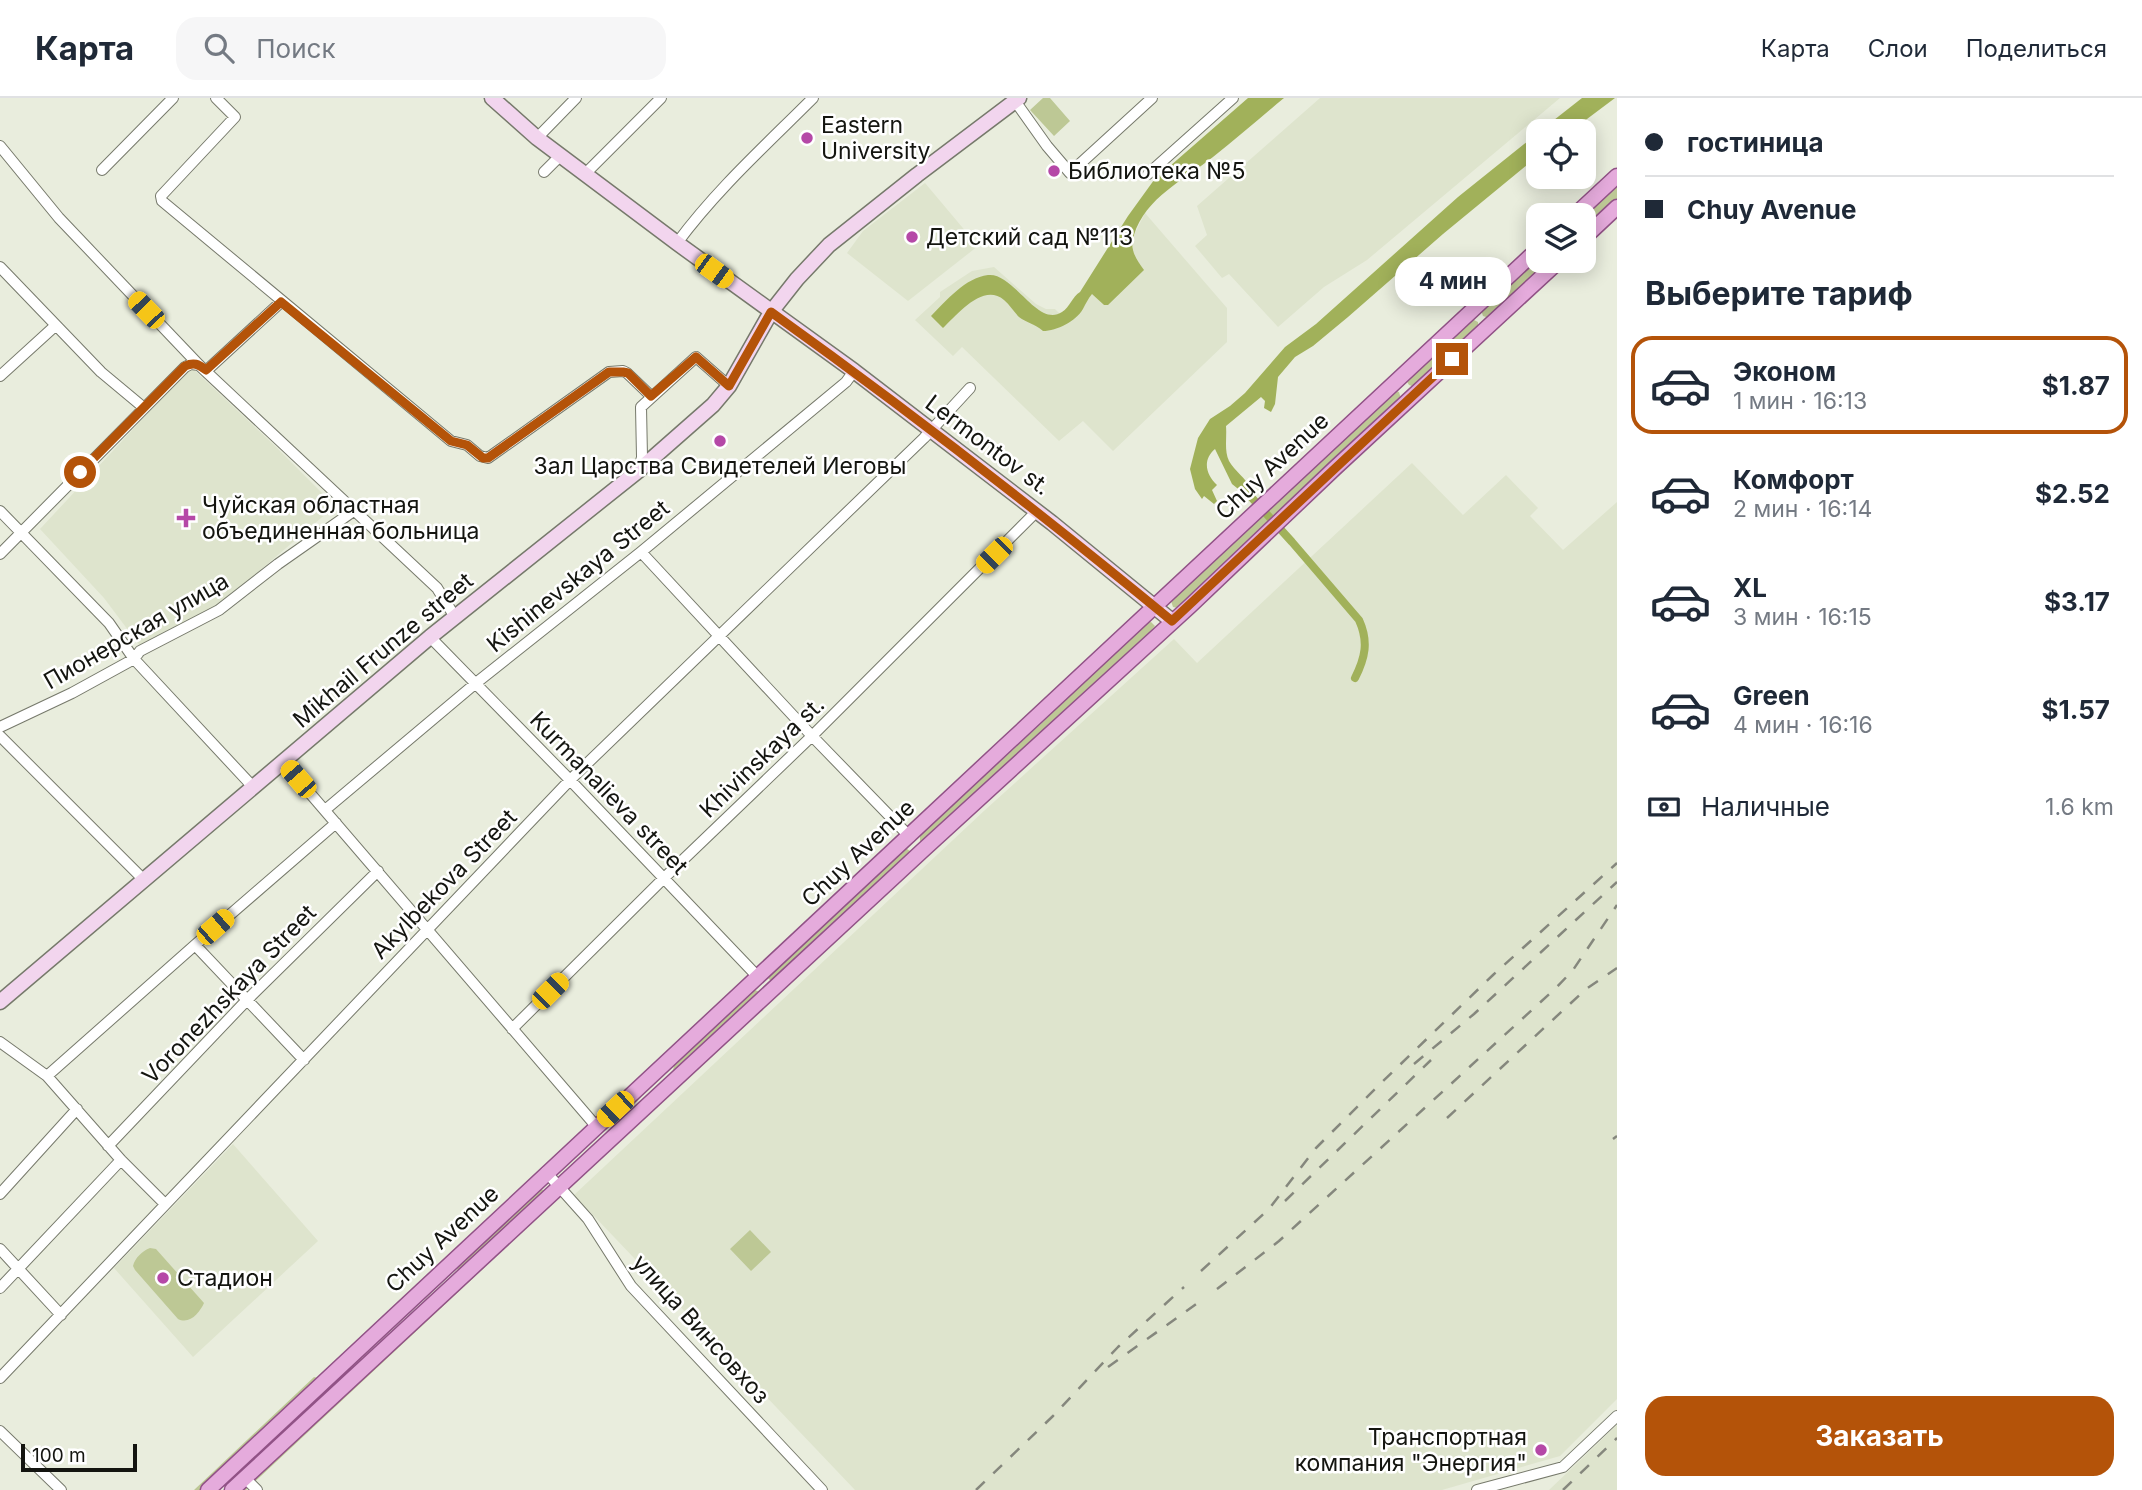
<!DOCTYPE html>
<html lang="ru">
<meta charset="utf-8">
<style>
body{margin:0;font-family:Inter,sans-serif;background:#f6f6f7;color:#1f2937;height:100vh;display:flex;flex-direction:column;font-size:26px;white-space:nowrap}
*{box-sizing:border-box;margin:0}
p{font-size:23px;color:#747a83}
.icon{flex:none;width:38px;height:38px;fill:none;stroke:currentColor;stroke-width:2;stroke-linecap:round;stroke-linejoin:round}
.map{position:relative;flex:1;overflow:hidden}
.details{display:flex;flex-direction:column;background:#fff;width:525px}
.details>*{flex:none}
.guide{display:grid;align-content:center;height:154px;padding:0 28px;background:#fff}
.buttons{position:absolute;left:1526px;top:21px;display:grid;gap:14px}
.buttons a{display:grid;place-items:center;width:70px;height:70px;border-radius:14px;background:#fff;box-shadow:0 4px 18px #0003;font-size:35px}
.scale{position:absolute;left:21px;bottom:18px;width:116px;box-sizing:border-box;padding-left:7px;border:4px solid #141510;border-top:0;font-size:19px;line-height:24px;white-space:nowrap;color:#141510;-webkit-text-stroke:5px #fff;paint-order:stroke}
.end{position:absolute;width:32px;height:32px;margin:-16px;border:9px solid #b45309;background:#fff;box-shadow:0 0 0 4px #fff}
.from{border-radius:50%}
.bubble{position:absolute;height:49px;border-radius:21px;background:#fff;box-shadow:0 4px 18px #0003;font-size:23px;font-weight:700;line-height:49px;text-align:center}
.car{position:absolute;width:21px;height:42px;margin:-21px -10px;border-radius:9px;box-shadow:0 0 5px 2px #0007;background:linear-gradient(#f5c518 24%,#345 0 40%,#f5c518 0 76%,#345 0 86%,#f5c518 0)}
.guide b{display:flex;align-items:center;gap:24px;height:66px;font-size:26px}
.guide b+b{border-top:2px solid #e0e1e3}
.guide i{width:18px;height:18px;background:#1f2937}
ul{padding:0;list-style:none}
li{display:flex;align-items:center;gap:21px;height:98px;margin:0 14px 10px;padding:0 14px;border:4px solid transparent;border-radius:21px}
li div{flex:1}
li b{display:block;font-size:26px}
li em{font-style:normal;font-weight:700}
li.on{border-color:#b45309}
li>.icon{width:63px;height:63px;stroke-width:1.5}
h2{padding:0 28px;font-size:32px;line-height:84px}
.pay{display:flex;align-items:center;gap:18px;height:77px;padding:0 28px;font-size:26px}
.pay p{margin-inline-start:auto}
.button{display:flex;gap:14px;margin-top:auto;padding:14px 28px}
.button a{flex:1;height:80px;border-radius:21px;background:#b45309;color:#fff;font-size:28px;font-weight:700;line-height:80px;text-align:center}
header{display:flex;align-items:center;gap:42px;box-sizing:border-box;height:98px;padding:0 35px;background:#fff;border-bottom:2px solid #e0e1e3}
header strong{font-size:33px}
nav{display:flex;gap:38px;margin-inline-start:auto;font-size:24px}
.search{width:490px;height:63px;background:#f6f6f7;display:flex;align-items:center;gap:18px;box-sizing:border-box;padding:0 24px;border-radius:21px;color:#747a83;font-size:26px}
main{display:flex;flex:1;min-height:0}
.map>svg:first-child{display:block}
</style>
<header>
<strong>Карта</strong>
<div class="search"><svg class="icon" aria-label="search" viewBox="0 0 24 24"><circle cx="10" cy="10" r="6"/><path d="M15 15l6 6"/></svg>Поиск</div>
<nav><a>Карта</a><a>Слои</a><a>Поделиться</a></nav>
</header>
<main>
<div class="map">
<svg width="1617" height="1392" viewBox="0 0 1617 1392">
<rect width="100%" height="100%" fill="#e9eddd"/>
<path fill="#dee4cd" d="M1320,0H1560L1367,162L1324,189L1278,229L1229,176L1222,180L1195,148L1207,137L1197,108Z
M925,85L978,148L908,203L847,155L863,133Z
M1145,115L1227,210V244L1113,353L1083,323L1059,343L962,249L953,258L915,222L940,199V194L972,173L994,169L1036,206L1046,211H1055L1068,224L1083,212L1085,204L1092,195L1104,207L1143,172L1133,154V139Z
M191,269L273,346L335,408L222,505L140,548L104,500L40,431Z
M1412,365L1463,417L1506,377L1538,410L1530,418L1563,452L1617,404V1301L1560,1358L1442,1392H855L574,1097L985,712L1174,541L1197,565Z
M233,1046L318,1143L193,1259L114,1170Z
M1617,1327V1392H1549Z"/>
<path fill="#bdc895" d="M1043,0H1050L1070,23L1054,38L1030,12Z
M1617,83V102L1584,133V117Z
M1538,157V163H1551L1489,220L1483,218L1481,212Z
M1472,221L1478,224V229L1415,289L1409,287L1406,282Z
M1394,292L1399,294L1401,301L1178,510L1173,509L1171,503Z
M1151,524L1155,528L1149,535L1104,579L922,744L920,743V737L1043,624L1146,525Z
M904,751H907L913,755L773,885L768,880L770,876Z
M755,892L762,895L676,975L673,973L674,967Z
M541,1091L546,1094L458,1173L457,1170Z
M750,1132L771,1154L751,1173L730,1151Z
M150,1150L156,1151L204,1205C200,1214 190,1227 178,1221L135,1172L133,1168C135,1160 142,1153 150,1150Z
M485,1166V1169L246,1392H239Z
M314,1279L318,1280L200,1392H194Z"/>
<path fill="#a1b15a" d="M1248,0H1284C1260,20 1237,40 1213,59C1185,81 1145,100 1134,137C1129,151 1136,161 1144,172L1108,207H1104L1092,196C1088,201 1086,205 1083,211C1076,223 1057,233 1043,233C1035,226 1025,224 1019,219C1014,214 1010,207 1004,202C983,184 957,217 943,230L931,218C947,202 965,180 988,177C1014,174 1037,230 1062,214C1070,209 1072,199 1080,194L1128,118L1154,82Z
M1582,0H1615L1571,33H1540Z
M1538,35V58L1443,136L1348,219L1313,248L1295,259L1278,279L1275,306L1271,314L1264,310L1265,303L1261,299L1226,328C1227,340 1224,352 1229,363C1235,374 1246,379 1250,391L1247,398L1232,386L1215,351C1202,362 1206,377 1217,387L1212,392L1217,403L1214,406L1204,398L1202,401L1195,391L1190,371L1198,340L1210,321L1230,308L1245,295L1285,249L1316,226L1458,99Z"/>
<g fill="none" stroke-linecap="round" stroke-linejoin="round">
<path stroke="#a1b15a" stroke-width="8" d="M1242,389L1292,444L1359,522C1369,544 1365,560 1355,580"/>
<defs>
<path id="street" d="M216,0L235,19L161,98L162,103L451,343L467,347L480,358L488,360L609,274L623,273L627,275L651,298
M1015,3L1047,48L1070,75L1152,0
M537,40L576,0
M0,48L59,120L199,267L437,490L455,519
M102,72L173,0
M544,74L560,58
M585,76L661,0
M1148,76L1233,0
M677,145C717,91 766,47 813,0
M0,169L101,274L143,309
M206,273L281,204
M0,278L55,228
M639,373L642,359L641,309L696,259L729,288
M0,413L109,525L134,561L254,690
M641,454L812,638L910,739
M0,456L185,269L191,266L199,267
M430,539L570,682L758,879
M0,629L72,595L134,561L140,553L219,512L278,466L355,412
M0,638L145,783
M284,665L596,1028
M325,712L476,585L641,454L846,284L854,273
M195,847L304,962
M512,931L663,781L812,638L1037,413
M0,944L47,978L121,1062L165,1106
M47,978L195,847L336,725
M108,1048L247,902L378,773
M546,1074L588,1121L631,1188L822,1392
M0,1096L77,1011
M0,1151L61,1217
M0,1190L121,1062
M0,1280L570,682L924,340L970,290
M0,1333L61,1392
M245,1380L257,1392
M1477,1392L1563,1369L1617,1318"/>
<path id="secondary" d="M492,0L537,40L677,145L854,273L1052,425L1172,523
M0,904L430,539L638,373L713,307L729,288L771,214L797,181L829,147L917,77L1019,0"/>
<path id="primary" d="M1575,117L1617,78
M1584,140L1617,109
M208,1392C650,977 1095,565 1538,151
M232,1392L922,753L1190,508L1335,370L1559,163"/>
</defs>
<use href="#street" stroke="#76796b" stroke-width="12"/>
<use href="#secondary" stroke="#76796b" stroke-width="17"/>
<use href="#primary" stroke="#915286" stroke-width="17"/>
<use href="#street" stroke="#fff" stroke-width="10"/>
<use href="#secondary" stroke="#f2d5ee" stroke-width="14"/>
<use href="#primary" stroke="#e5abdc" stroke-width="14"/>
<path stroke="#85877d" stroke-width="2.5" stroke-dasharray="12 12" stroke-linecap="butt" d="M1414,966L1474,916L1617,784
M1447,1020L1586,891L1617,870
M1613,1041L1617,1038
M1285,1103L1431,962
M1201,1173L1269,1111L1316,1050L1379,987L1493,877L1617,765
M1217,1191L1279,1143L1556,890L1573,872L1617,807
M1108,1269L1199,1204
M976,1392L1053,1318L1118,1249L1184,1189
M1563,1392L1617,1340"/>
</g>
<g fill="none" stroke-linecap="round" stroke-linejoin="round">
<path stroke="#b45309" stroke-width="9" d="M80,374L185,268C194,264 198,266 206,272L281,204L451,343L467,347L483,360H488L609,274H623L628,275L651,298L696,259L729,288L771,214C908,312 1042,416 1172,523L1452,261"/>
</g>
<g fill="#b548a7" stroke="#fff" stroke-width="2.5">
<circle cx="807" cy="40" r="7"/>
<circle cx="1054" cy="73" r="7"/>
<circle cx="912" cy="139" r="7"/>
<circle cx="720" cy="343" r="7"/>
<path d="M182.5 409.5h7v7h7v7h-7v7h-7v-7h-7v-7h7z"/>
<circle cx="163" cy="1180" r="7"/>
<circle cx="1541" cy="1352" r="7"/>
</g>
<g text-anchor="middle" stroke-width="5" stroke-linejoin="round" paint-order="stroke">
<g font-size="23" fill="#141510" stroke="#fff" text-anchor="start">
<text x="821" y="35">Eastern<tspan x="821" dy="26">University</tspan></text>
<text x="1068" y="81">Библиотека №5</text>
<text x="926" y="147">Детский сад №113</text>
<text x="720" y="376" text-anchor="middle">Зал Царства Свидетелей Иеговы</text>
<text x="202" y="415">Чуйская областная<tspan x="202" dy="26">объединенная больница</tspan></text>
<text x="177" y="1188">Стадион</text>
<text x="1527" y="1347" text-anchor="end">Транспортная<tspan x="1527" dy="26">компания "Энергия"</tspan></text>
</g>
<g font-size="23" fill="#141510" stroke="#fff">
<text transform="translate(988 347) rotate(37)" y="8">Lermontov st.</text>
<text transform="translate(1272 368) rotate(-43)" y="8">Chuy Avenue</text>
<text transform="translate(578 478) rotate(-39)" y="8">Kishinevskaya Street</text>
<text transform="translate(136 533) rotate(-30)" y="8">Пионерская улица</text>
<text transform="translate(383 552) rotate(-40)" y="8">Mikhail Frunze street</text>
<text transform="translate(762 659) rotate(-44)" y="8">Khivinskaya st.</text>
<text transform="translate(609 695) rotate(46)" y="8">Kurmanalieva street</text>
<text transform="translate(858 755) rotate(-43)" y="8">Chuy Avenue</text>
<text transform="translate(444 786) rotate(-46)" y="8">Akylbekova Street</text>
<text transform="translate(229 896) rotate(-46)" y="8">Voronezhskaya Street</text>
<text transform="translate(442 1141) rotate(-43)" y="8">Chuy Avenue</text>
<text transform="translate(701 1231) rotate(48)" y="8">улица Винсовхоз</text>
</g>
</g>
</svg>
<div class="buttons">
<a><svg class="icon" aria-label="locate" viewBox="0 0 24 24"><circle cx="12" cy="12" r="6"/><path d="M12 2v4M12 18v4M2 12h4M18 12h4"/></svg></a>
<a><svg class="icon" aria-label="layers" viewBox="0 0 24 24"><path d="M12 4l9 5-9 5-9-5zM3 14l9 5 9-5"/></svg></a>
</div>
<div class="scale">100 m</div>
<i class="end from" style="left:80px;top:374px"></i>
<i class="end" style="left:1452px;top:261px"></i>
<div class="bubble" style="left:1395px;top:159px;width:116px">4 мин</div>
<i class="car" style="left:714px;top:173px;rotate:126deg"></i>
<i class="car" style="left:146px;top:212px;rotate:316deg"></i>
<i class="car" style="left:994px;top:457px;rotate:225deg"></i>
<i class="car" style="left:298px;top:681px;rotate:319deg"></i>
<i class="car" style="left:215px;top:829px;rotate:49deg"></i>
<i class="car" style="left:550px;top:893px;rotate:45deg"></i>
<i class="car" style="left:615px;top:1011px;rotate:227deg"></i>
</div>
<section class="details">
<div class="guide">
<b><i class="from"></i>гостиница</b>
<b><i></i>Chuy Avenue</b>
</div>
<h2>Выберите тариф</h2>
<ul>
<li class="on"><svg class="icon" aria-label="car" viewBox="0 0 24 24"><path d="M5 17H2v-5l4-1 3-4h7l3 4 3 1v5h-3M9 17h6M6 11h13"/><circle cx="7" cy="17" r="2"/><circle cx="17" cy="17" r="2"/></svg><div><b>Эконом</b><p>1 мин · 16:13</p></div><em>$1.87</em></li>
<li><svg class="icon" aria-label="car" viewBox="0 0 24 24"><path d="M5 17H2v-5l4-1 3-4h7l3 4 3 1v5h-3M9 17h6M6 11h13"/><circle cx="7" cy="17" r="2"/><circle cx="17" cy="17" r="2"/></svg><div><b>Комфорт</b><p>2 мин · 16:14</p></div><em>$2.52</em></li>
<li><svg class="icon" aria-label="car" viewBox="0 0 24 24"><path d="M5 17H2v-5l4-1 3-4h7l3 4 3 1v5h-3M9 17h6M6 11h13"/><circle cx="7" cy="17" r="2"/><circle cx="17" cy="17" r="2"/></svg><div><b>XL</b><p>3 мин · 16:15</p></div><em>$3.17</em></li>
<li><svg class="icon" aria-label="car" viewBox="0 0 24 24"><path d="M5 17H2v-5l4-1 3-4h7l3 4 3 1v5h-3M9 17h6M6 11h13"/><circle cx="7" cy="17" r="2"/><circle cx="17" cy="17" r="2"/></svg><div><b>Green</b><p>4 мин · 16:16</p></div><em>$1.57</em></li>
</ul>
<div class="pay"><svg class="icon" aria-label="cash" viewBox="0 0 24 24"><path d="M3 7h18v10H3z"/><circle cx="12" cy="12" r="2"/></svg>Наличные<p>1.6 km</p></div>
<div class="button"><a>Заказать</a></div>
</section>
</main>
